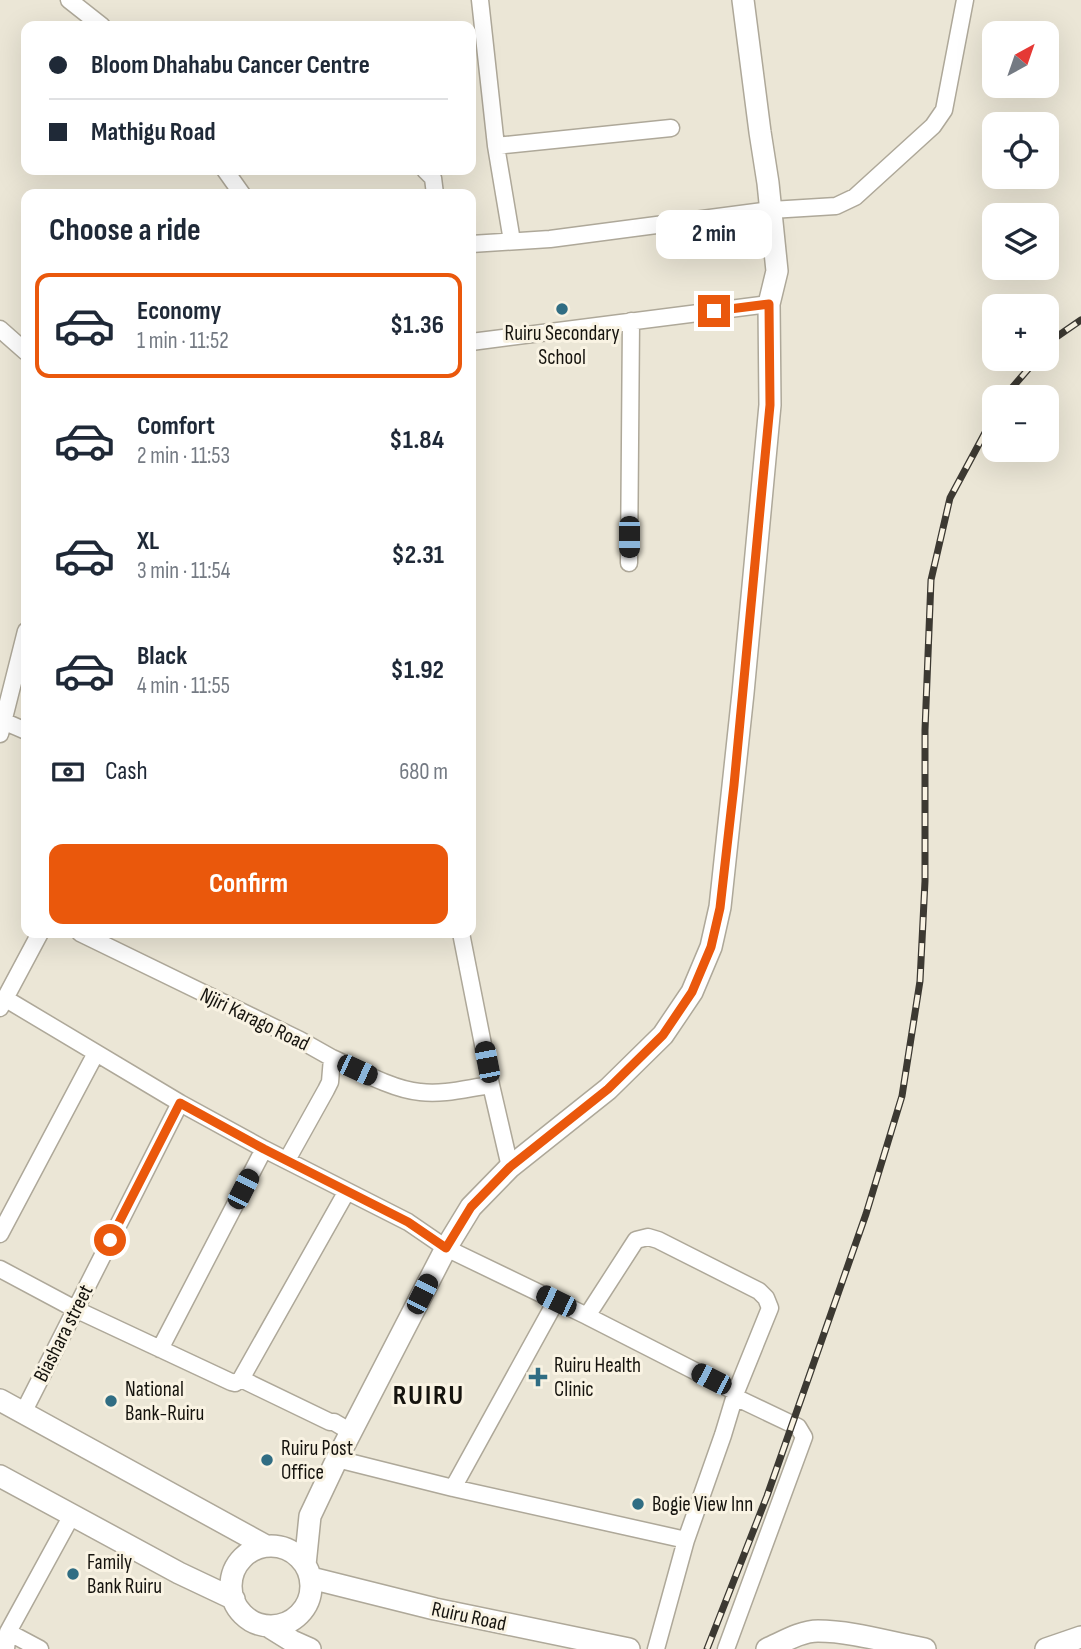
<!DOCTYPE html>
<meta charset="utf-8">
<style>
body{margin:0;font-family:"Sofia Sans Condensed",sans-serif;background:#f6f6f7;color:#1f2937;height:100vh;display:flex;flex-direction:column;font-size:26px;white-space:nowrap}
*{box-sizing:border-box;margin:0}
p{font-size:23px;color:#747a83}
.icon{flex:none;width:38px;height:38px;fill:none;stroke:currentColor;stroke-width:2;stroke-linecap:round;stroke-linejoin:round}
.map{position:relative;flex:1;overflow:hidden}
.details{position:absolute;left:21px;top:189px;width:455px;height:749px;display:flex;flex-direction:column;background:#fff;border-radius:14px;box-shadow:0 7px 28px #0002}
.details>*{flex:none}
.top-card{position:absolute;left:21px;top:21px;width:455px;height:154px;border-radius:14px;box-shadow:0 7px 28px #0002;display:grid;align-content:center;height:154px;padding:0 28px;background:#fff}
.needle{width:46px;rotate:40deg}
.tools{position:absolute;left:982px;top:21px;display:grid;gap:14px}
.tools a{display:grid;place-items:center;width:77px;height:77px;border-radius:14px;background:#fff;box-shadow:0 7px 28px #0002;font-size:35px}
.end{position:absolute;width:32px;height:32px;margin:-16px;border:9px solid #ea580c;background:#fff;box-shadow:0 0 0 4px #fff}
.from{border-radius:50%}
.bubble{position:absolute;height:49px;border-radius:14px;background:#fff;box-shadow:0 7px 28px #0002;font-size:23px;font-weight:700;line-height:49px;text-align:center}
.car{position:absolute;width:21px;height:42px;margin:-21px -10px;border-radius:9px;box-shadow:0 0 5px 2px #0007;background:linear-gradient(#222 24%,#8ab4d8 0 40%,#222 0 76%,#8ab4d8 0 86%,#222 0)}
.top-card b{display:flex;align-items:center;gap:24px;height:66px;font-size:26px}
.top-card b+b{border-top:2px solid #e0e1e3}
.top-card i{width:18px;height:18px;background:#1f2937}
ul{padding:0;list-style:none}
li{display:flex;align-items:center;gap:21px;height:105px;margin:0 14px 10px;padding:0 14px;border:4px solid transparent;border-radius:14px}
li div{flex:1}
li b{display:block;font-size:26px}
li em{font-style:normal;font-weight:700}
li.active{border-color:#ea580c}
li>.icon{width:63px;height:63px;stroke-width:1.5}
h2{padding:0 28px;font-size:32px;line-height:84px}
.pay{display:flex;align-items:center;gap:18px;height:77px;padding:0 28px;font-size:26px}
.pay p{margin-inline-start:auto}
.action{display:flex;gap:14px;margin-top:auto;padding:14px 28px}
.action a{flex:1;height:80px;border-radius:14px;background:#ea580c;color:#fff;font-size:28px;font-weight:700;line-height:80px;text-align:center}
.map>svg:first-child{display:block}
</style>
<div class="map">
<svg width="1081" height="1649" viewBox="0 0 1081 1649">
<rect width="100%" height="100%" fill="#ebe6d6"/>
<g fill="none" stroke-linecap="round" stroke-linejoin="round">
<defs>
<path id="minor" d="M69,0L102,26
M480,0L496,146
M225,170L242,194
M425,170L433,178L435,194
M512,241L496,146L671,128
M471,244L550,239L771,210L836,206L855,197L933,126L944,110L965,0
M0,329L26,352
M471,342L769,304
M629,563L631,321
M3,721L26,731
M0,734L26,631
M80,933L300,1040L332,1058L330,1082L326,1090L287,1160
M461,933L491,1085L510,1167
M6,999L180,1103L264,1149L408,1222L446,1248L587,1316L736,1392
M0,1008L40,933
M332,1058C356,1069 393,1090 420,1092C444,1095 468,1088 491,1085
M0,1234L96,1053
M0,1269L75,1309L231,1382L235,1383L241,1379L330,1422H334L351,1432
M587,1316L636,1240L648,1237L658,1240L759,1291L766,1298L770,1308L736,1392L723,1435L686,1540L656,1649
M160,1349L264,1149
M241,1379L347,1191
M23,1413L180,1103
M337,1459L453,1488L686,1540
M453,1488L556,1301
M8,1632L40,1649
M6,1649L8,1632L72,1515
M726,1649L804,1437L798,1427L735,1397"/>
<path id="major" d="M0,1400L266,1546
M0,1476L179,1573L234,1599
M231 1586a40 40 0 1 1 80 0a40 40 0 1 1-80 0Z
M305,1565L310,1516L337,1459L446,1248L471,1207L510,1167L608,1089L663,1035L692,992L711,947L720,907L743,693L770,405L769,304L777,271L768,183L760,132L743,0
M311,1578L435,1609L629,1649
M268,1626L292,1641L310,1649
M767,1649C783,1642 801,1631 818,1631C852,1631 891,1643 925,1649
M1046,1649L1081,1637"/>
</defs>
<use href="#minor" stroke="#aea899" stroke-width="19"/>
<use href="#major" stroke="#aea899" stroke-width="24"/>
<use href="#minor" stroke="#fff" stroke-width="16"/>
<use href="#major" stroke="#fff" stroke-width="21"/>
<defs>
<path id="rail" d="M1046,347L1052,340L1081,320
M1004,397L1037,359
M707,1649L767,1496L866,1214L902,1096L920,981L925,881V730L931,580L950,498L994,416"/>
</defs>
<use href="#rail" stroke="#3c3932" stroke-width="7"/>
<use href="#rail" stroke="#f9f3e3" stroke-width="4.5" stroke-dasharray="13" stroke-linecap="butt"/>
</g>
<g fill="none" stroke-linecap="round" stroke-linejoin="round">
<path stroke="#ea580c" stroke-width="9" d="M110,1240L180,1103L264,1149L408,1222L446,1248L471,1207L510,1167L608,1089L663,1035L692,992L711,947L720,908L734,785L765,457L770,405L769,304L714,311"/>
</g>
<g fill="#306d83" stroke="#f9f3e3" stroke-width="2.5">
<circle cx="562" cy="309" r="7"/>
<path d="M534.5 1366.5h7v7h7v7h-7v7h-7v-7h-7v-7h7z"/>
<circle cx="111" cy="1401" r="7"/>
<circle cx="267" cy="1460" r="7"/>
<circle cx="638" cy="1504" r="7"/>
<circle cx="73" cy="1574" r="7"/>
</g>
<g text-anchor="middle" stroke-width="6" stroke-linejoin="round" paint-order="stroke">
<g font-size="21" fill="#15130e" stroke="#f9f3e3" text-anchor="start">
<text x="562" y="340" text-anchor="middle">Ruiru Secondary<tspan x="562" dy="24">School</tspan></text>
<text x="554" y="1372">Ruiru Health<tspan x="554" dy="24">Clinic</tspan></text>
<text x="125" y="1396">National<tspan x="125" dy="24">Bank-Ruiru</tspan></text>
<text x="281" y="1455">Ruiru Post<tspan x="281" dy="24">Office</tspan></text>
<text x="652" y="1511">Bogie View Inn</text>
<text x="87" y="1569">Family<tspan x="87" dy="24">Bank Ruiru</tspan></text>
</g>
<g font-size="21" fill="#15130e" stroke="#f9f3e3">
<text transform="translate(255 1019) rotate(26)" y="7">Njiri Karago Road</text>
<text transform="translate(63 1333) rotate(-63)" y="7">Biashara street</text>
<text transform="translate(469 1616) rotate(12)" y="7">Ruiru Road</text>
</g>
<g font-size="28" font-weight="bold" letter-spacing="2" fill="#15130e" stroke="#f9f3e3">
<text x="429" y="1404">RUIRU</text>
</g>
</g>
</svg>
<div class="tools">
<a><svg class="needle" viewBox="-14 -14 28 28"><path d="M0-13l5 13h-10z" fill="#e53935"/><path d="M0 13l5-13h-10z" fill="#747a83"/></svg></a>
<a><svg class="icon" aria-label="locate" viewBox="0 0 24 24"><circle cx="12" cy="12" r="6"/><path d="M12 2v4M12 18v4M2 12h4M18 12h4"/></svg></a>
<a><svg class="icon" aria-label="layers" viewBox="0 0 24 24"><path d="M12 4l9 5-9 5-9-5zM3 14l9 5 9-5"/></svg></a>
<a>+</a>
<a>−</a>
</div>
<i class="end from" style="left:110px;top:1240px"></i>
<i class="end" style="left:714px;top:311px"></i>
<div class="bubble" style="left:656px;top:210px;width:116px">2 min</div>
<i class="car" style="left:629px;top:537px;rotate:180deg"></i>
<i class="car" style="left:487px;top:1062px;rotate:349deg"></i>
<i class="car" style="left:357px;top:1070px;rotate:115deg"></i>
<i class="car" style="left:243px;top:1189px;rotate:27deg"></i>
<i class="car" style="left:422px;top:1294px;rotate:27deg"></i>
<i class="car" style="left:556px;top:1301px;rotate:296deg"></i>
<i class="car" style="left:711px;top:1379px;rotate:297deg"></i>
<div class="top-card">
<b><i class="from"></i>Bloom Dhahabu Cancer Centre</b>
<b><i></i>Mathigu Road</b>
</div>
<section class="details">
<h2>Choose a ride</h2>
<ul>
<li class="active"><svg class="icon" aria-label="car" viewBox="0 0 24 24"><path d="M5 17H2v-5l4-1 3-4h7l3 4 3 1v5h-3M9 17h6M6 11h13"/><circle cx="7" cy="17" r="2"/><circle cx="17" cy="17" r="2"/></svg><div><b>Economy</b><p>1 min · 11:52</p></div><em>$1.36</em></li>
<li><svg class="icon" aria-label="car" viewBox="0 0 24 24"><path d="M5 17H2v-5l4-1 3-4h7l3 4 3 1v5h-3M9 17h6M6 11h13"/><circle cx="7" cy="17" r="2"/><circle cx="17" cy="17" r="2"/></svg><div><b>Comfort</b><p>2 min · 11:53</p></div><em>$1.84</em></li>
<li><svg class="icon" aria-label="car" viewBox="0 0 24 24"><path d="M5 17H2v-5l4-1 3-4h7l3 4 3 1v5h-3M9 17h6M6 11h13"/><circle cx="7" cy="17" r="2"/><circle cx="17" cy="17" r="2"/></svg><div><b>XL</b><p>3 min · 11:54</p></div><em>$2.31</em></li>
<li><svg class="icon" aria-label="car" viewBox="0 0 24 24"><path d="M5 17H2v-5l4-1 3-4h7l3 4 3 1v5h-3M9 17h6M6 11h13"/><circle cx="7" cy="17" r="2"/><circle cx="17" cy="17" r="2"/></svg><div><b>Black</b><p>4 min · 11:55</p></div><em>$1.92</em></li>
</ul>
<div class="pay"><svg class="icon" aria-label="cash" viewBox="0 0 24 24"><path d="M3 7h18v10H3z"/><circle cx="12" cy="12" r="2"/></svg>Cash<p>680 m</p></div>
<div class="action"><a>Confirm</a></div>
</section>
</div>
